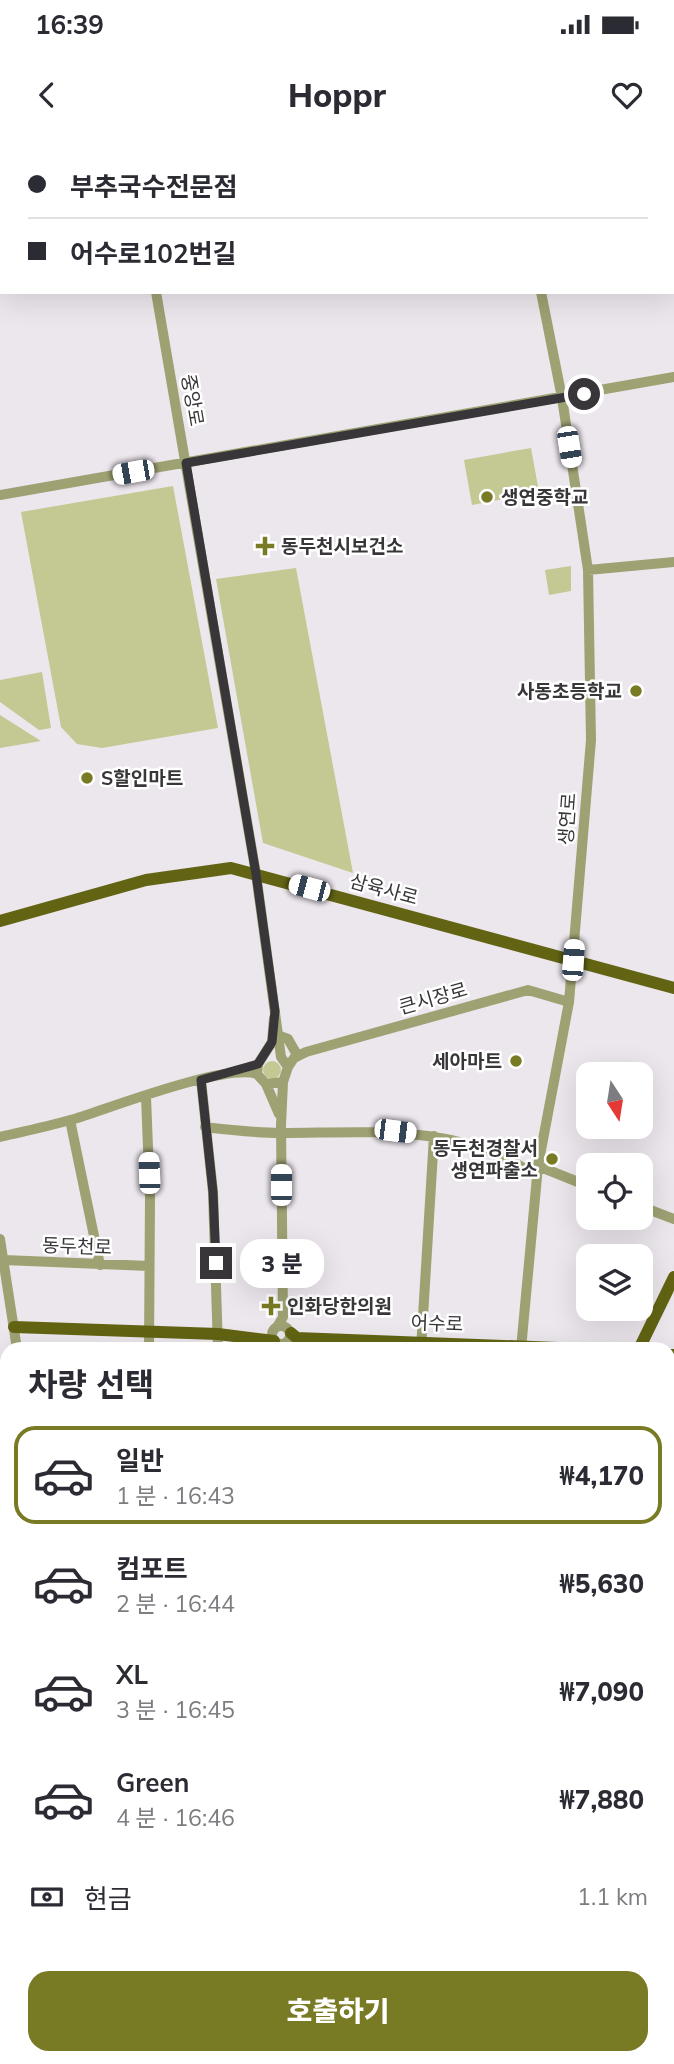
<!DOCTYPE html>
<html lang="ko">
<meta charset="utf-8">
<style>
body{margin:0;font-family:Mulish,"Noto Sans KR",sans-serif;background:#f2f2f3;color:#2b2b33;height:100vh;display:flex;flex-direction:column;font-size:26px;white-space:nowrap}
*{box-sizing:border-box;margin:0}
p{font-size:23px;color:#7c7c81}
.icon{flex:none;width:38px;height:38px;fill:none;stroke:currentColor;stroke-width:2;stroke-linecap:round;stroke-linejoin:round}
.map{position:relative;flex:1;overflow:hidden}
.sheet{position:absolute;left:0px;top:1202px;width:676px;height:723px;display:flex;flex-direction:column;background:#fff;border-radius:21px 21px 0 0;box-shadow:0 7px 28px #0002}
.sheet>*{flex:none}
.hud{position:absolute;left:0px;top:0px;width:676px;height:154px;box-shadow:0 7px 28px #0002;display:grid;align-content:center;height:154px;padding:0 28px;background:#fff}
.needle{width:46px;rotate:168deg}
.fabs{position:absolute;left:576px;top:922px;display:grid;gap:14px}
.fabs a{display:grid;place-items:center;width:77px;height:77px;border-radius:14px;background:#fff;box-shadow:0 7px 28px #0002;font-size:35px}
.end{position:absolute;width:32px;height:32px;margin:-16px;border:9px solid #383638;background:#fff;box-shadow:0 0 0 4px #fff}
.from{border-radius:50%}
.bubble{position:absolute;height:49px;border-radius:21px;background:#fff;box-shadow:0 7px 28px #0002;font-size:23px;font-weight:800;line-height:49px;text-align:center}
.car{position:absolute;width:21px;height:42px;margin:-21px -10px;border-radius:9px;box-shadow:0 0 5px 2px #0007;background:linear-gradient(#fff 24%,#345 0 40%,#fff 0 76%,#345 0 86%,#fff 0)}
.hud b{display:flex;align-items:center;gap:24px;height:66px;font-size:26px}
.hud b+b{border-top:2px solid #e1e1e2}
.hud i{width:18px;height:18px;background:#2b2b33}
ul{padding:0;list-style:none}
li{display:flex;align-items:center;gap:21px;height:98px;margin:0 14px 10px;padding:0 14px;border:4px solid transparent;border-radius:21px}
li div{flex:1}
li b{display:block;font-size:26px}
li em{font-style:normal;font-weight:800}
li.selected{border-color:#797b24}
li>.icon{width:63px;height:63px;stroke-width:1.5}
h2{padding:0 28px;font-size:32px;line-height:84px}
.pay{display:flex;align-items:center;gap:18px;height:77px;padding:0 28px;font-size:26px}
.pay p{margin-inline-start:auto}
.cta{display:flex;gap:14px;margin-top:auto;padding:14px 28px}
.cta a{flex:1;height:80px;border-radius:21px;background:#797b24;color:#fff;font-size:28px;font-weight:800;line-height:80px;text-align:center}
.status{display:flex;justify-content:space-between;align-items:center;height:49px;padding:0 35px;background:#fff;direction:ltr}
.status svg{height:19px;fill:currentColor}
header{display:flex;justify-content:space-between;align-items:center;height:91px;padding:0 28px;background:#fff;font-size:32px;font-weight:800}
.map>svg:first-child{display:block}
</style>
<div class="status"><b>16:39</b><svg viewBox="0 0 49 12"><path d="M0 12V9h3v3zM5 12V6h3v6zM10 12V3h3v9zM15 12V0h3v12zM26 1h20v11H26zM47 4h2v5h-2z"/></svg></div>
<header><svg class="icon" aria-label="back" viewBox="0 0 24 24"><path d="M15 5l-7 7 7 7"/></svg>Hoppr<svg class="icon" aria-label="heart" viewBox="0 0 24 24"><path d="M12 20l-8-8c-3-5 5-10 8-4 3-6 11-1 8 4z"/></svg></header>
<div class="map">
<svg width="674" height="1924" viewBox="0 0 674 1924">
<rect width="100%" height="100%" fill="#ece6ed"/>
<path fill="#c4c892" d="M531,308L539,352L472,365L464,320Z
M173,346L218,588L102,608L77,604L61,587L21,372Z
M571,426V451L549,455L545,430Z
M296,428L353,733L263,703L216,439Z
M42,532L51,588L39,590L0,562V540Z
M0,575L41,601L0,608Z
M263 930a9 9 0 1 1 18 0a9 9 0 1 1-18 0Z"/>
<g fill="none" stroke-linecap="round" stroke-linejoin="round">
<path stroke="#9ea172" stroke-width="10" d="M129,0L130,2
M513,0V2
M0,28H2
M674,129V130
M156,152L256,734L281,917L288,927L283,942L281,985L283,1177L277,1187
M0,355L674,237
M588,430L674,422
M274,878L272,902L258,924L257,934L266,944L283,942
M280,896L288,899L296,913
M288,927L294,918L306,912L528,850L569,862
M201,940L213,1052L218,1209
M266,944L279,974
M146,957L150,1058L149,1209
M70,980L100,1125
M205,987C230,990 255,993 281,993C367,993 462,982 537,1037
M0,997C25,991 50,986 74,979C110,968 226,923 257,934
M538,1026L588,1046
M640,1066L674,1079
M0,1099L17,1209
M4,1120L149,1126
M272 1195a9 9 0 1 1 18 0a9 9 0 1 1-18 0Z
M421,1209L434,996
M521,1209L538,1026L569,862L591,600L588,430L562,258L541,152
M0,1329H7
M0,1401H7
M0,1487L7,1486
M129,1918L130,1924
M199,1918V1924
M285,1918V1924
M480,1924L481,1918
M535,1924L536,1918"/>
<path stroke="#626413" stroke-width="12" d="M0,781L146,740L231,728L674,848
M14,1187L218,1194L274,1201
M291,1193L297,1198L583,1209
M639,1209L674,1137
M668,1215H674
M668,1783L674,1808"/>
<path stroke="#838084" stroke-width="2.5" stroke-dasharray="12 12" stroke-linecap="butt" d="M0,1697L7,1742
M0,1733L7,1779
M34,1918L35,1924"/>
</g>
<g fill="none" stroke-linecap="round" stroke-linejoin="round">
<path stroke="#383638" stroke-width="9" d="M216,1123L213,1052L201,940L258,924L272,902L275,871L256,734L186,323L584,254"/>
</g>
<g fill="#797b24" stroke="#fff" stroke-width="2.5">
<circle cx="487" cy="357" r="7"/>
<path d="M261.5 395.5h7v7h7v7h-7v7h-7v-7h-7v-7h7z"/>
<circle cx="636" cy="551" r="7"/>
<circle cx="87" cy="638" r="7"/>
<circle cx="516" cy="921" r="7"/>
<circle cx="552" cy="1019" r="7"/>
<path d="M267.5 1155.5h7v7h7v7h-7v7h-7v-7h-7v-7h7z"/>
</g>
<g text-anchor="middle" stroke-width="5" stroke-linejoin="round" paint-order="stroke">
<g font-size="19" fill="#383638" stroke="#fff">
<text transform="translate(193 260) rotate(80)" y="7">중앙로</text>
<text transform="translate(567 679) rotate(-86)" y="7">생연로</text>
<text transform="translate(384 749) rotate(15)" y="7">삼육사로</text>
<text transform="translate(433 858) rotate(-16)" y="7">큰시장로</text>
<text transform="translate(77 1106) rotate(2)" y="7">동두천로</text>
<text transform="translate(437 1183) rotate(2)" y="7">어수로</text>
</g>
<g font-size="19" font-weight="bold" fill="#383638" stroke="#fff" text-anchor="start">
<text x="501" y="364">생연중학교</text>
<text x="281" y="413">동두천시보건소</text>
<text x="622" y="558" text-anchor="end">사동초등학교</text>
<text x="101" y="645">S할인마트</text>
<text x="502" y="928" text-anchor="end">세아마트</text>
<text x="538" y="1015" text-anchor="end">동두천경찰서<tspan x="538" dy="22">생연파출소</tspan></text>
<text x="287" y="1173">인화당한의원</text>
</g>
</g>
</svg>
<div class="fabs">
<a><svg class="needle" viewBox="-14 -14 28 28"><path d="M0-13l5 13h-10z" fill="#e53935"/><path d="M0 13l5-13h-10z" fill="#7c7c81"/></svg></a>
<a><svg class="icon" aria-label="locate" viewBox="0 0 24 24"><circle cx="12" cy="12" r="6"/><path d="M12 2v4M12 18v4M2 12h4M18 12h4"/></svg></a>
<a><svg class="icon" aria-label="layers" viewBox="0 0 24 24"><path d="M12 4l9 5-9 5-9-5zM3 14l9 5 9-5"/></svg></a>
</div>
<i class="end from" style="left:584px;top:254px"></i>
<i class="end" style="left:216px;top:1123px"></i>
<div class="bubble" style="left:240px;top:1099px;width:84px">3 분</div>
<i class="car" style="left:569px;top:307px;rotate:171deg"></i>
<i class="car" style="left:133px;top:332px;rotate:260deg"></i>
<i class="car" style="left:309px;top:748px;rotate:285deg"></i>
<i class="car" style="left:573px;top:820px;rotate:4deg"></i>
<i class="car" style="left:395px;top:991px;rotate:97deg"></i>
<i class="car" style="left:149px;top:1033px;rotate:358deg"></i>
<i class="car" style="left:281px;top:1045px;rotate:0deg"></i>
<div class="hud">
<b><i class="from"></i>부추국수전문점</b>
<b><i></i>어수로102번길</b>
</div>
<section class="sheet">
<h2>차량 선택</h2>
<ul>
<li class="selected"><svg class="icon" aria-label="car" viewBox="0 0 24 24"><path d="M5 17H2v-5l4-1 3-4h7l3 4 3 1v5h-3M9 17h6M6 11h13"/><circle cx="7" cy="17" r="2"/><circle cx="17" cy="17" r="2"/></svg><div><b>일반</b><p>1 분 · 16:43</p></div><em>₩4,170</em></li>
<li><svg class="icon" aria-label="car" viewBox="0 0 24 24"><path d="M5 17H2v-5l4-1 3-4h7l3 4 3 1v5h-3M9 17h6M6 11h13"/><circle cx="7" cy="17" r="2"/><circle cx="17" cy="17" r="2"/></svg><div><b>컴포트</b><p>2 분 · 16:44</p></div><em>₩5,630</em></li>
<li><svg class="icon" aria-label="car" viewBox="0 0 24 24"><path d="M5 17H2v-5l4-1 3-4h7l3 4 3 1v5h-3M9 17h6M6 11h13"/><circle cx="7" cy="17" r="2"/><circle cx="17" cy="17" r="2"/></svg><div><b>XL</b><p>3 분 · 16:45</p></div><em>₩7,090</em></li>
<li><svg class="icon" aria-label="car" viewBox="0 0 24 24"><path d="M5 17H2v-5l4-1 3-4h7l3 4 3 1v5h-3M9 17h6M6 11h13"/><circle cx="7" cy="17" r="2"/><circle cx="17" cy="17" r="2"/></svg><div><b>Green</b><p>4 분 · 16:46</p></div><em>₩7,880</em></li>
</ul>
<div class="pay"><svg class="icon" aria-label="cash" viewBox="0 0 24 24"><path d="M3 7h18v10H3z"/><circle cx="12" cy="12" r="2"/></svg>현금<p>1.1 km</p></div>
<div class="cta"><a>호출하기</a></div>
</section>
</div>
